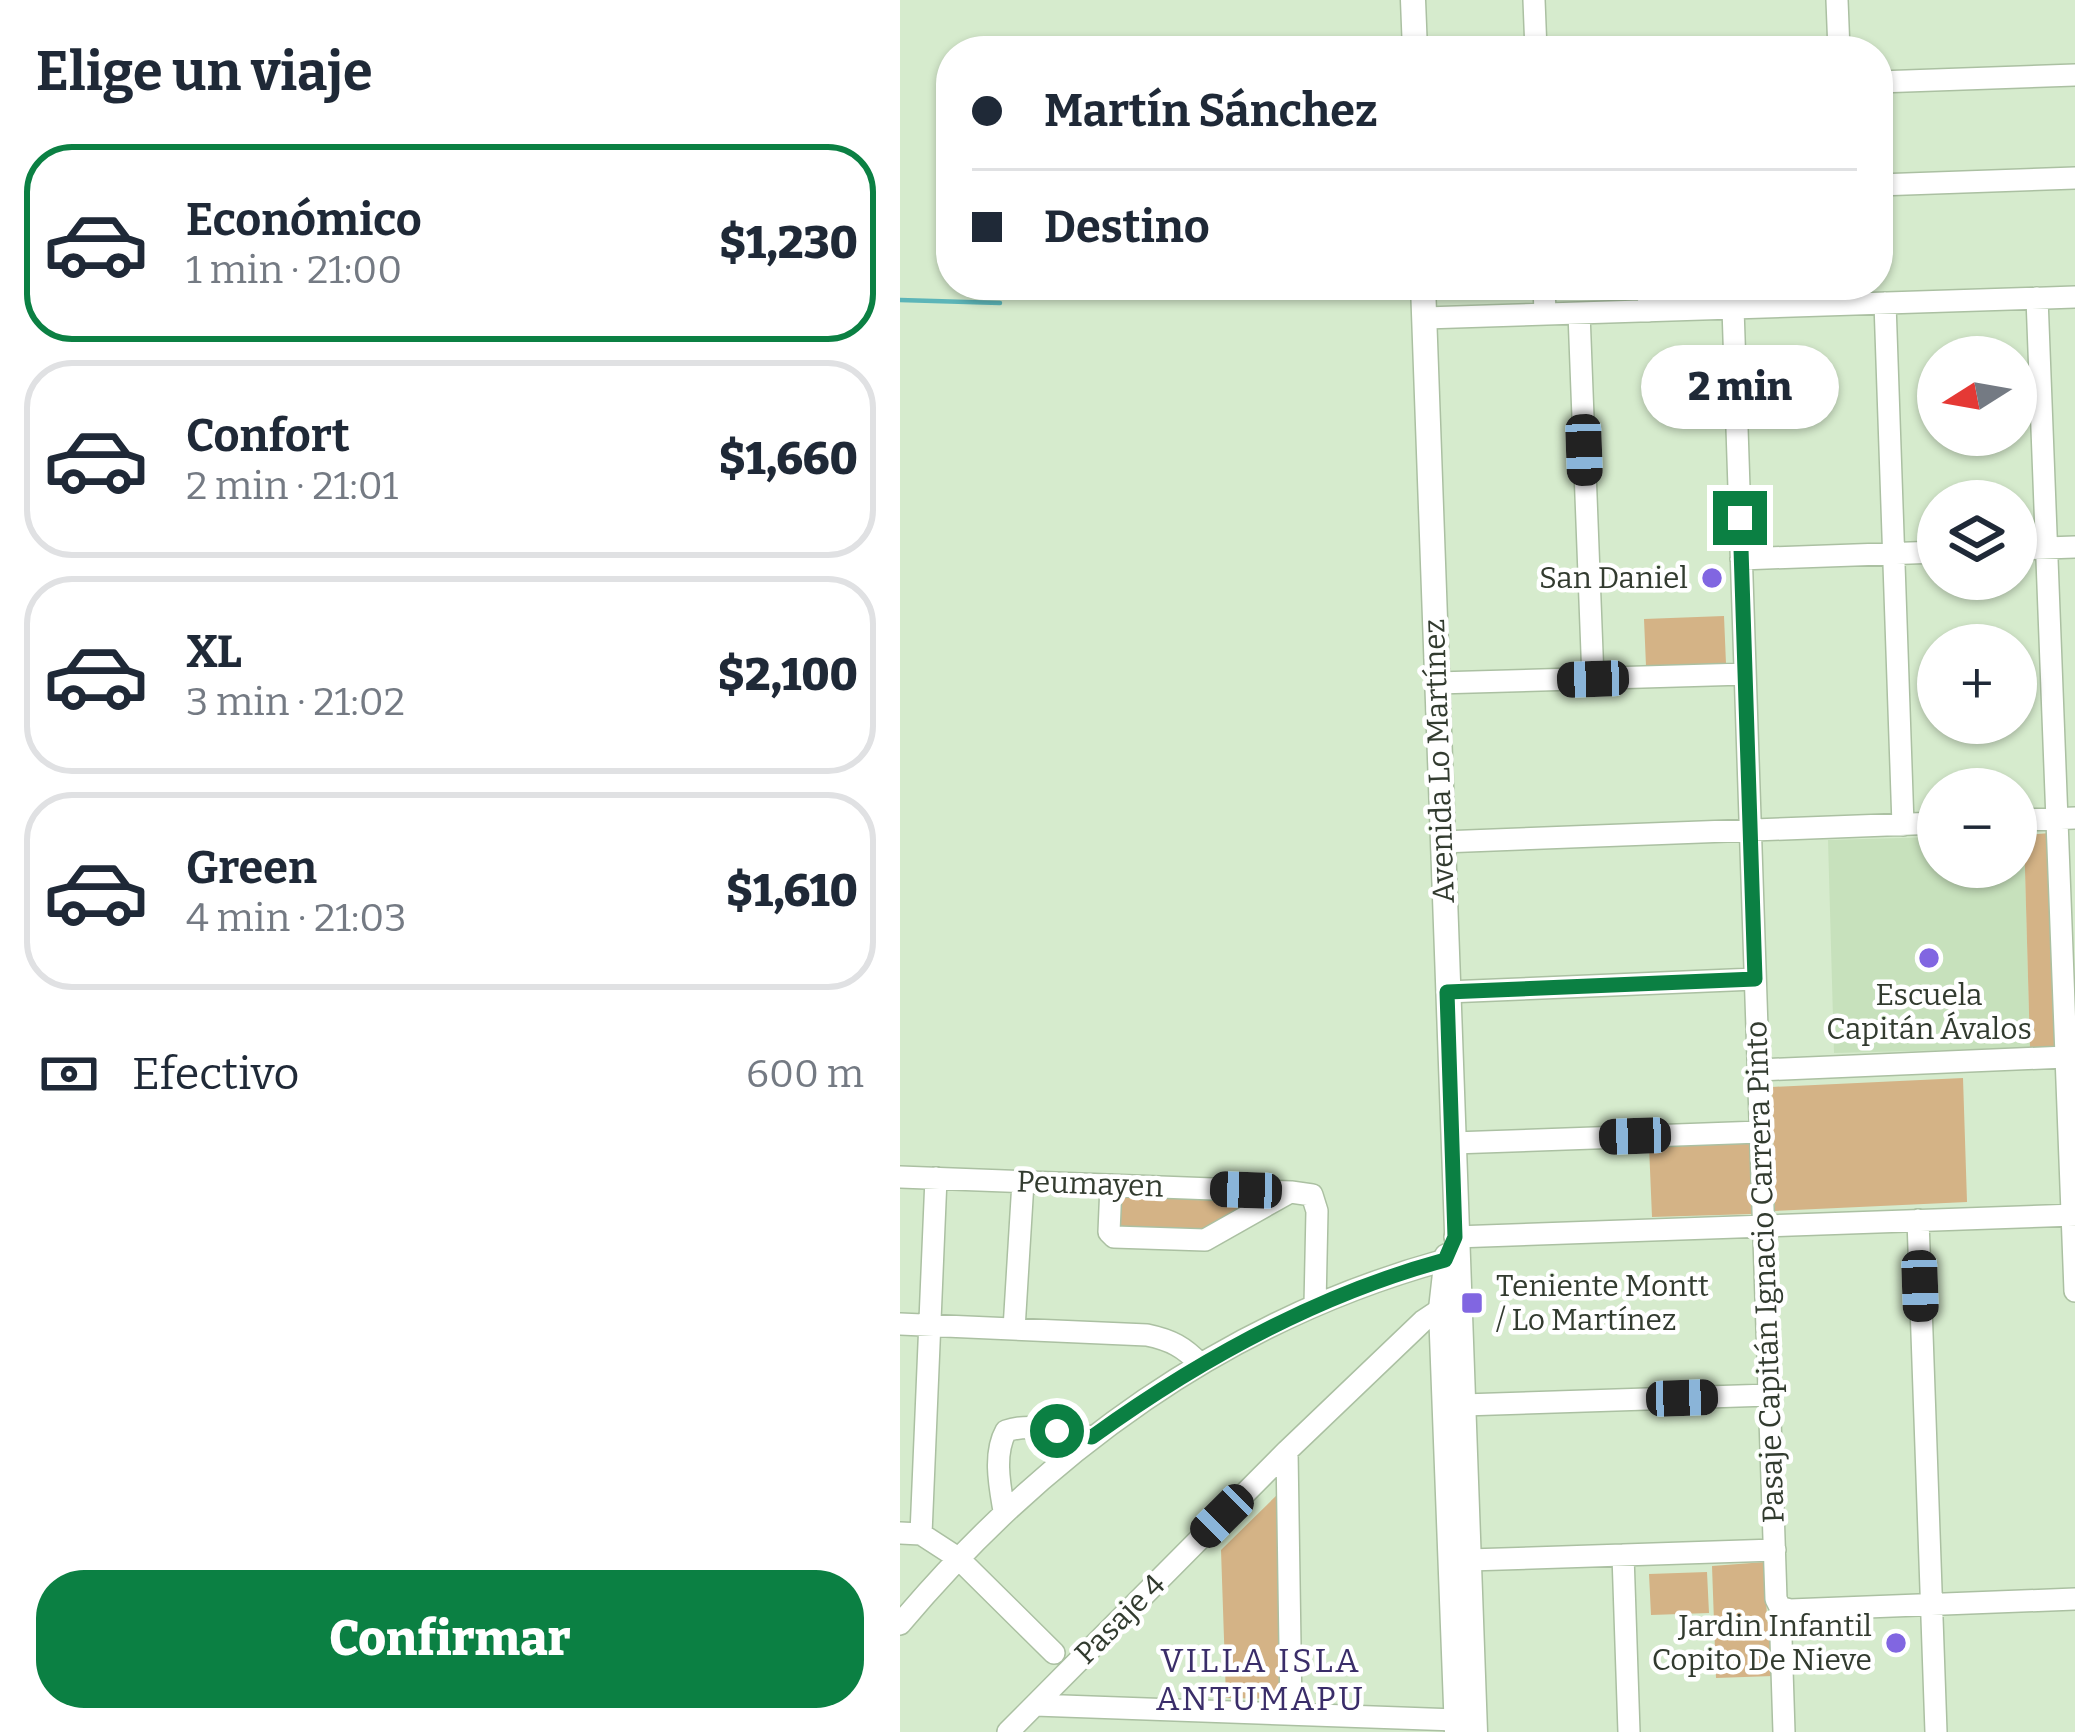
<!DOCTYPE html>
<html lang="es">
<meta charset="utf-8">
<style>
body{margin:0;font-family:Bitter,serif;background:#f6f6f7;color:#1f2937;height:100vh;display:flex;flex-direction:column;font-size:45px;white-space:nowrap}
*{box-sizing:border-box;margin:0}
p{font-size:39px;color:#747a83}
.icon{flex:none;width:66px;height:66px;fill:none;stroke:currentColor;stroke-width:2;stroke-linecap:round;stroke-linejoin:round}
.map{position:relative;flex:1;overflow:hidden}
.drawer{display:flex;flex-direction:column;background:#fff;width:900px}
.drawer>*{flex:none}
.top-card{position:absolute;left:36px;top:36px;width:957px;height:264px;border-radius:48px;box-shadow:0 3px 9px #0004;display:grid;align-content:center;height:264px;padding:0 36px;background:#fff}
.needle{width:78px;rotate:259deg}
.controls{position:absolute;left:1017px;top:336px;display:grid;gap:24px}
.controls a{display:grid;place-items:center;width:120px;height:120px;border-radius:50%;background:#fff;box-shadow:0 3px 9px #0004;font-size:60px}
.end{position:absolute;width:54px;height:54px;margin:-27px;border:15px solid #0b8043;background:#fff;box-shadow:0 0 0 6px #fff}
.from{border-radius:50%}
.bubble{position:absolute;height:84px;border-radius:42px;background:#fff;box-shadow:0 3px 9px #0004;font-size:39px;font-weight:800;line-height:84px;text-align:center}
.car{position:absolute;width:36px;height:72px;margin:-36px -18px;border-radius:15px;box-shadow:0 0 9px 3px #0007;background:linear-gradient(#222 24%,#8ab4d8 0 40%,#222 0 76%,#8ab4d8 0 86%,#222 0)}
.top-card b{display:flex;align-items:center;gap:42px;height:114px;font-size:45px}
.top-card b+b{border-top:3px solid #e0e1e3}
.top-card i{width:30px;height:30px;background:#1f2937}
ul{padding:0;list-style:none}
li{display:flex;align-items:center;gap:36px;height:198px;margin:0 24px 18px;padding:0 12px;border:6px solid #e0e1e3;border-radius:48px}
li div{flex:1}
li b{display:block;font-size:45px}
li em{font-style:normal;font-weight:800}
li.current{border-color:#0b8043}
li>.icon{width:108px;height:108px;stroke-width:1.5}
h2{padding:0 36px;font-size:54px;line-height:144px}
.pay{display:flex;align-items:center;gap:30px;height:132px;padding:0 36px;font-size:45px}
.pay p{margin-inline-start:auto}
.action{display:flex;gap:24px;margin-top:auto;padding:24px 36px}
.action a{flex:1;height:138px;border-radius:48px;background:#0b8043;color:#fff;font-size:48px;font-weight:800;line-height:138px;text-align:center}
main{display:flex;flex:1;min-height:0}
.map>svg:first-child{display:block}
</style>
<main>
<section class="drawer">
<h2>Elige un viaje</h2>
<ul>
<li class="current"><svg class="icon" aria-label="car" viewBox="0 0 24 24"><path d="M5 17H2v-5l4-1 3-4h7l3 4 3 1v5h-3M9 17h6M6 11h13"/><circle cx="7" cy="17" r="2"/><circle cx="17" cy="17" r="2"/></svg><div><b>Económico</b><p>1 min · 21:00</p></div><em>$1,230</em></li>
<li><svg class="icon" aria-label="car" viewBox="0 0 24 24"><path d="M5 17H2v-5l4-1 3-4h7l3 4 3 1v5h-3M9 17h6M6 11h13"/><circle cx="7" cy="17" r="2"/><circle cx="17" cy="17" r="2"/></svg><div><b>Confort</b><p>2 min · 21:01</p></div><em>$1,660</em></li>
<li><svg class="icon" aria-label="car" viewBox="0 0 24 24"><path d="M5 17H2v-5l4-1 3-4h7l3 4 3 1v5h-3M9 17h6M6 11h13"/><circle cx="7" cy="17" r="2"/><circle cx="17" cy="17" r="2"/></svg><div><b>XL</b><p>3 min · 21:02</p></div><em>$2,100</em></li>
<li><svg class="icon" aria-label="car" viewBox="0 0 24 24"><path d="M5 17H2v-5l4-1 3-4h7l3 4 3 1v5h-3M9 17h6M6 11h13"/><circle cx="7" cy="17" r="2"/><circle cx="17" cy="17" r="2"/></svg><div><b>Green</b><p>4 min · 21:03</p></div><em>$1,610</em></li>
</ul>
<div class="pay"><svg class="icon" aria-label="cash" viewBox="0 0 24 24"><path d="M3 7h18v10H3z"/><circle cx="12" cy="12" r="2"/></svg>Efectivo<p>600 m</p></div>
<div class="action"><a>Confirmar</a></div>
</section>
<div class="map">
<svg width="1175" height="1732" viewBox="0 0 1175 1732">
<rect width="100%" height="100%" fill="#d6ebcd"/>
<path fill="#c7e1bc" d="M1116,835H1124L1130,1048L934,1053L928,840L1038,837V867H1116Z"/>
<path fill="#d4b386" d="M824,616L826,664L746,666L744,619Z
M1150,833L1156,1047L1153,1051L1130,1048L1124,835Z
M1063,1078L1067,1202L875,1211L872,1087Z
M850,1143L852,1214L752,1217L749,1146Z
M229,1195L356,1202L303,1233L217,1227L221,1197Z
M378,1494L381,1699L326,1698L321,1550Z
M865,1562L867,1621L874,1629L873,1676L816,1678L812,1566Z
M807,1572L809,1613L751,1615L749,1574Z"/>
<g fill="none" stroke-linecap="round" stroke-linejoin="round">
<path stroke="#5cb5b8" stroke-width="4.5" d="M0,300L100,303"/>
<defs>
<path id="minor" d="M634,0L636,51
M937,0L939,51
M978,82L1175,75
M978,185L1175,178
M644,285L645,314
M748,285L749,311
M1137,298L1175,1291
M985,303L1003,825
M833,308L876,1599L880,1607L884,1732
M679,313L693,679
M525,318L1175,297
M1116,549L1175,547
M841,559L1038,552
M537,683L845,674
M1116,820L1175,818
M542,842L1038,823
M547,992L855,979
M858,1070L1166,1057
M553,1143L860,1132
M0,1177L391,1192L412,1195L417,1211L415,1305
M211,1185L209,1232L214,1237L305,1240L390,1192
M1018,1220L1036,1732
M555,1237L1175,1215
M0,1324L247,1335C271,1340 284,1347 300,1364
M114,1329L123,1182
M563,1405L869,1395
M387,1451L391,1712
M104,1511C100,1487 93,1454 106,1431C132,1422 165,1432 192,1437
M0,1533L21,1534L58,1558L154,1653
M21,1534L36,1178
M723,1555L729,1732
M569,1560L875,1550
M880,1607L890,1610L1175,1599
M0,1624C145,1452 326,1320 545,1260
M135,1705L556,1720
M108,1732L387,1451L523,1321L541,1309"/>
<path id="major" d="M513,0L515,51
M523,285L575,1732
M547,1256L541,1309L557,1732"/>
</defs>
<use href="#minor" stroke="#abc0a2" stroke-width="24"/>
<use href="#major" stroke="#abc0a2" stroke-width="27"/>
<use href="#minor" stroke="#fff" stroke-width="21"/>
<use href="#major" stroke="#fff" stroke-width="24"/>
</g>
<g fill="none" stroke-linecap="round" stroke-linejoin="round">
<path stroke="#0b8043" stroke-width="15" d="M157,1431L192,1437C300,1359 416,1295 545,1260L555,1237L547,992L855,979L840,518"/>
</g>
<g fill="#8166e1" stroke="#fff" stroke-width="4.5">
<circle cx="812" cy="578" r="12"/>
<circle cx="1029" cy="958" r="12"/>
<rect x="560" y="1291" width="24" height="24" rx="6"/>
<circle cx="996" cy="1643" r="12"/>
</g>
<g text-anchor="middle" stroke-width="9" stroke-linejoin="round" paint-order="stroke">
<g font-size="30" fill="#323b2f" stroke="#fff" text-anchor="end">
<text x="788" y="588">San Daniel</text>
<text x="1029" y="1005" text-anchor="middle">Escuela<tspan x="1029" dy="34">Capitán Ávalos</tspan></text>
<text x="596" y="1296" text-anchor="start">Teniente Montt<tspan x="596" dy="34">/ Lo Martínez</tspan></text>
<text x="972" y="1636">Jardin Infantil<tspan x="972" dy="34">Copito De Nieve</tspan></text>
</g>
<g font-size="30" fill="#323b2f" stroke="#fff">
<text transform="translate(539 761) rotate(-92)" y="10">Avenida Lo Martínez</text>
<text transform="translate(190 1184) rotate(2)" y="10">Peumayen</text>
<text transform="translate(865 1272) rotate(-92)" y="10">Pasaje Capitán Ignacio Carrera Pinto</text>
<text transform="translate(220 1619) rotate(-45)" y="10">Pasaje 4</text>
</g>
<g font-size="33" letter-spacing="3" fill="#3a2d69" stroke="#fff">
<text x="361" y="1672">VILLA ISLA<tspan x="361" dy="38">ANTUMAPU</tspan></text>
</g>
</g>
</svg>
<div class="controls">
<a><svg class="needle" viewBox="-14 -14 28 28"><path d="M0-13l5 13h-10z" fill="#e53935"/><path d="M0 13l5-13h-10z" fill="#747a83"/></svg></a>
<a><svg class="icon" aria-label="layers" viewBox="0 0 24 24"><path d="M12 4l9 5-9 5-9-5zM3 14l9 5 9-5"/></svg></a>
<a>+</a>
<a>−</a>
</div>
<i class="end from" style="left:157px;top:1431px"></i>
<i class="end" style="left:840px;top:518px"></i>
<div class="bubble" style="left:741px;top:345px;width:198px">2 min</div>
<i class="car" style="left:684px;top:450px;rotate:178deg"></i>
<i class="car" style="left:693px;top:679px;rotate:268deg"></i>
<i class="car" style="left:735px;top:1136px;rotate:268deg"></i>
<i class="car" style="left:346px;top:1190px;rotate:272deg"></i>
<i class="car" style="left:1020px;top:1286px;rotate:178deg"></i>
<i class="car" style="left:782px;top:1398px;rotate:88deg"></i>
<i class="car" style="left:322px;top:1516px;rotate:225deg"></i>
<div class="top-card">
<b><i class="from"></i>Martín Sánchez</b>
<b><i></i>Destino</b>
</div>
</div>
</main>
